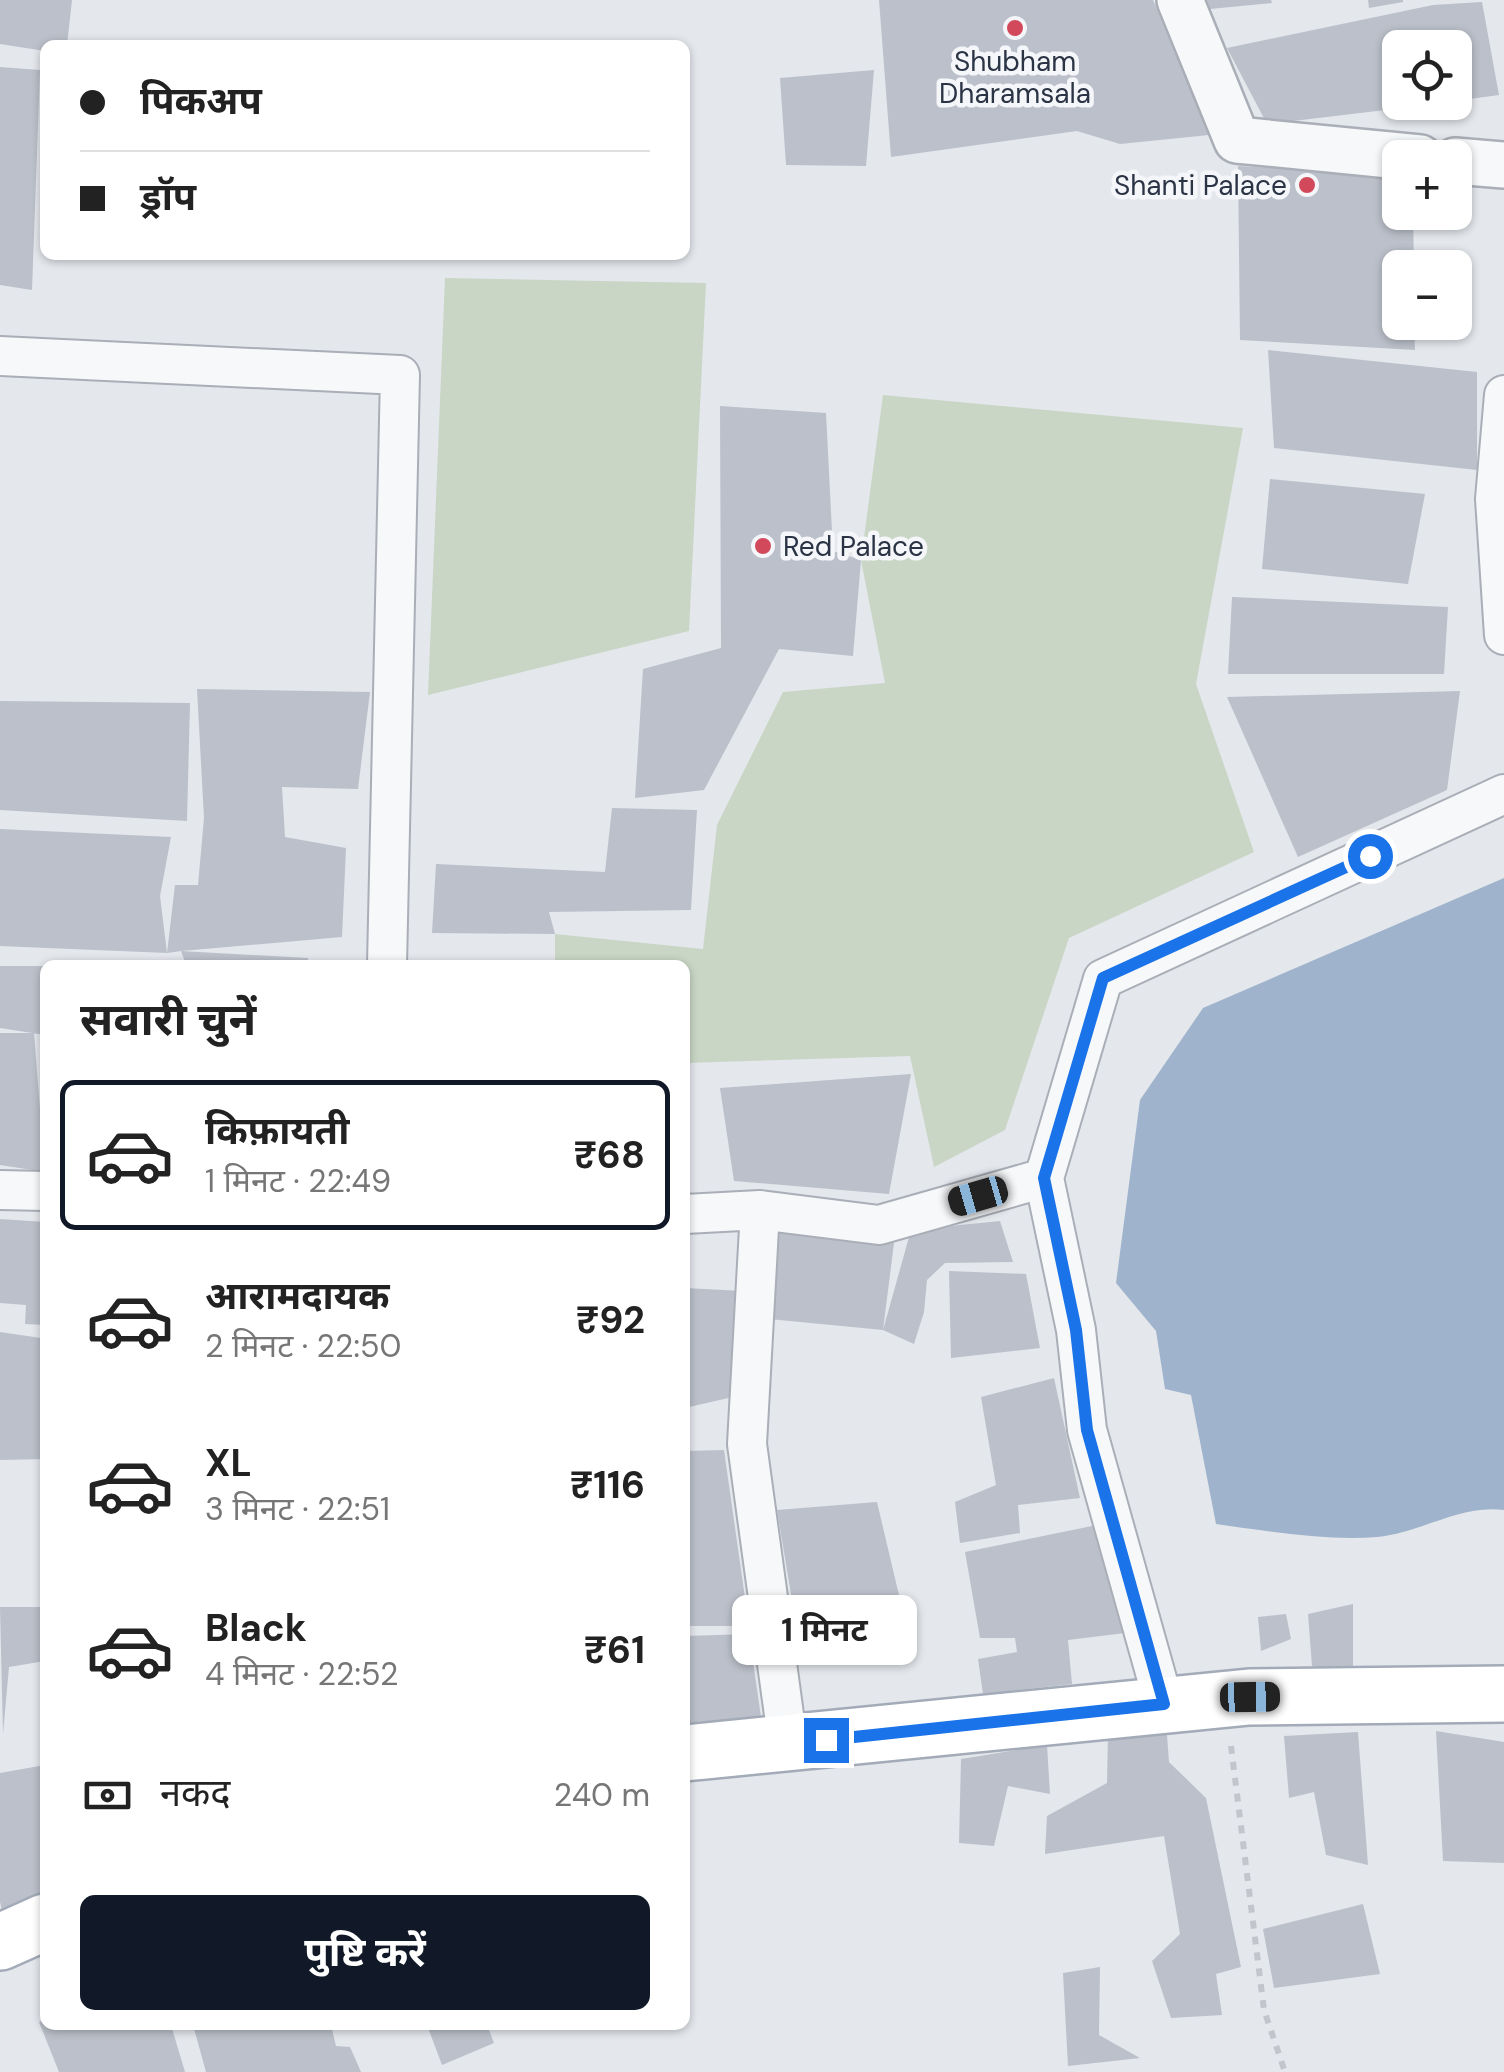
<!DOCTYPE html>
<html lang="hi">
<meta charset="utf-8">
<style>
body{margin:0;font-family:"DM Sans","Noto Sans Devanagari",sans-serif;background:#f2f2f2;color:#222;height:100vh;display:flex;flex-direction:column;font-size:38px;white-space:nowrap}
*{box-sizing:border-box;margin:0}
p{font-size:32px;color:#767676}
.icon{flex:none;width:55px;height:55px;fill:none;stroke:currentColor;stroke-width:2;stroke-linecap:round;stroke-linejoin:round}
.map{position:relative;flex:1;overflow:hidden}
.panel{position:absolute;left:40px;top:960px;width:650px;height:1070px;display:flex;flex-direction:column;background:#fff;border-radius:15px;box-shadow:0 2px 8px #0004}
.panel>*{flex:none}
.hud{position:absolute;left:40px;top:40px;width:650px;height:220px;border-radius:15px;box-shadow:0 2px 8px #0004;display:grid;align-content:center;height:220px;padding:0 40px;background:#fff}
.tools{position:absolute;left:1382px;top:30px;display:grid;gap:20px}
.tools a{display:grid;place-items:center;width:90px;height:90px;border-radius:15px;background:#fff;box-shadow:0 2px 8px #0004;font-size:50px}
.end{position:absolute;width:45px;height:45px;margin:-22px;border:12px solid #1a73e8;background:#fff;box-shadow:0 0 0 5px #fff}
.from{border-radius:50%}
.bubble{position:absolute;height:70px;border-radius:15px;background:#fff;box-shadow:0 2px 8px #0004;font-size:32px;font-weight:700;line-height:70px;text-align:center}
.car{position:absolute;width:30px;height:60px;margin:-30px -15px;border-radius:12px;box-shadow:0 0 8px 2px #0007;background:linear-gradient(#222 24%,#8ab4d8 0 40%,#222 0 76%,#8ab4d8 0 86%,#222 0)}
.hud b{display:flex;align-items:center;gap:35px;height:95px;font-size:38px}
.hud b+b{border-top:2px solid #e0e0e0}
.hud i{width:25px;height:25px;background:#222}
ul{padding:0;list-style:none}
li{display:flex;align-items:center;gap:30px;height:150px;margin:0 20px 15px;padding:0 20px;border:5px solid transparent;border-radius:15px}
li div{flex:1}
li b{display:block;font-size:38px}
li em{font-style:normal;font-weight:700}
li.current{border-color:#111827}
li>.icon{width:90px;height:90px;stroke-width:1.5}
h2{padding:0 40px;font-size:45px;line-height:120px}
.pay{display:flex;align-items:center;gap:25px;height:110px;padding:0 40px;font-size:38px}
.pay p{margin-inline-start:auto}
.action{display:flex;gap:20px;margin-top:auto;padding:20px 40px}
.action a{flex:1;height:115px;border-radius:15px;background:#111827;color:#fff;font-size:40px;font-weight:700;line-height:115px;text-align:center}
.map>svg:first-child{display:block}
</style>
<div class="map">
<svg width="1504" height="2072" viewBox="0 0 1504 2072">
<rect width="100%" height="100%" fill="#e4e7ec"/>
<path fill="#c9d6c5" d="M445,278L706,283L689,631L428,695Z
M883,395L1243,428L1196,684L1254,852L1069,938L1005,1130L934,1167L910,1056L685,1063V965H555V934L703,949L717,825L783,692L885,683L861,560Z"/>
<path fill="#9fb4cc" d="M1504,878V1510C1460,1504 1421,1533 1377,1537C1325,1541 1267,1531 1216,1524L1191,1395L1165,1389L1156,1331L1116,1283L1140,1100L1203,1008Z"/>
<path fill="#bbc0ca" d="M0,0H72L67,45H45V51L0,44Z
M879,0H1153L1209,135L1120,144L1077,131L891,157Z
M1207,0H1271L1272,3L1210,9Z
M1368,0H1403V2L1369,8Z
M1482,2L1499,95L1455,101V48H1400V102L1427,105L1267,124L1227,48L1433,5Z
M0,67L40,70L32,290L0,285Z
M874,70L866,166L786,165L780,78Z
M1238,166L1400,175V212H1413L1414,268H1400V322H1414L1415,350L1240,340Z
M1268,350L1477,372V470L1274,448Z
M720,406L826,413L833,551L861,560L853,656L779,649L704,790L635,798L643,669L721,648Z
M1270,479L1425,494L1408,584L1262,569Z
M1232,597L1448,607L1444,674H1228Z
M197,689L370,692L358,789L282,787L285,837L346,848L342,937L181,951L308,958L309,965H186L181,951L167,953L175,885H198L204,818Z
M1460,691L1447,790L1298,857L1227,697Z
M0,701L190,703L187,821L0,810Z
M612,808L697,810L691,910L549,912L555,934L432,933L436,864L605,872Z
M0,829L171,837L160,896L167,953L0,946Z
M0,966H45V1035L0,1028Z
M0,1033H34L45,1172L0,1165Z
M911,1074L889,1194L734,1181L720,1088Z
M0,1219L45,1222V1325L25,1324L26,1305L0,1303Z
M1000,1221L1013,1262L945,1263L927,1280L924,1312L914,1344L883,1330L769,1319L774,1226L894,1243L883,1330L911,1230Z
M949,1271L1026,1274L1040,1348L951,1358Z
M685,1288L743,1291L737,1396L685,1408Z
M0,1332L41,1338L45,1459L0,1460Z
M1054,1378L1080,1498L1018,1505L1020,1533L960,1543L955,1502L996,1485L981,1397Z
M724,1450L749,1626H685V1451Z
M877,1502L906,1625L798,1636L777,1510Z
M1102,1524L1125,1633L1068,1640L1072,1684L983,1694L978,1659L1017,1652L1015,1638H980L965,1552Z
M1353,1604V1672L1312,1666L1308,1614Z
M0,1607H45V1661L9,1667L3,1734Z
M1286,1614L1291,1639L1261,1651L1258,1617Z
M749,1634L761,1717L685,1723V1636Z
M1166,1721L1169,1762L1206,1798L1241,1967L1216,1974L1222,2015L1171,2018L1152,1961L1180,1934L1164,1836L1045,1854L1047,1816L1107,1783L1108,1731Z
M1436,1731L1504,1742V1863L1443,1861Z
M1358,1732L1368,1865L1326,1855L1314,1792L1289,1798L1284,1736Z
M1047,1745L1050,1794L1008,1786L994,1846L959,1843L961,1759Z
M45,1765V1906L5,1923L0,1902V1773Z
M1363,1904L1380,1974L1274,1988L1263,1929Z
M1100,1967L1099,2035L1140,2058L1068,2066L1063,1973Z
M45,2020V2025H171L185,2072H59L39,2022Z
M193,2025H331L336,2046L350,2047L361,2072H206Z
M427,2025H487L494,2043L442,2065Z"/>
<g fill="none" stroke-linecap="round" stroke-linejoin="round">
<defs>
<path id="minor" d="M0,356L400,375L387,965
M1504,395L1495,499L1504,635
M1044,1178L1076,1330L1087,1430L1164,1704
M0,1190L45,1191
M760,1210L747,1444L788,1744
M685,1214L760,1210L879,1225L1044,1178L1103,979L1504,794"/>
<path id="tertiary" d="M1180,0L1237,140L1420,158
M1455,161L1504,165"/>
<path id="primary" d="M685,1753L1249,1697L1504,1694
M0,1942L45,1922"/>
</defs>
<use href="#minor" stroke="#a9aeb7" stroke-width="42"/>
<use href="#tertiary" stroke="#a9aeb7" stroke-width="50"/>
<use href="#primary" stroke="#a3abb8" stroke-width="60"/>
<path stroke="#c2c5cb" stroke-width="6" stroke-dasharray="8 8" stroke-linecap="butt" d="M1231,1746L1264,2010L1285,2072"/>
<use href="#minor" stroke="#f7f8fa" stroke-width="38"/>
<use href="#tertiary" stroke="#f7f8fa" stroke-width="45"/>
<use href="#primary" stroke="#fff" stroke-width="55"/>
</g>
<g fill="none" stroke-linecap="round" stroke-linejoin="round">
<path stroke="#1a73e8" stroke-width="12" d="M826,1740L1164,1704L1087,1430L1076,1330L1044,1178L1103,978L1370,856"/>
</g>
<g fill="#d1495b" stroke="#f4f6f9" stroke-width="4">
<circle cx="1015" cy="28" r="10"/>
<circle cx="1307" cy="185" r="10"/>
<circle cx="763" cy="546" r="10"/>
</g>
<g text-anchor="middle" stroke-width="9" stroke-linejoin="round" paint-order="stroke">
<g font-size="28" fill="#2b3445" stroke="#f4f6f9">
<text x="1015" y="71">Shubham<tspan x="1015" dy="32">Dharamsala</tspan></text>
<text x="1287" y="195" text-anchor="end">Shanti Palace</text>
<text x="783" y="556" text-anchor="start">Red Palace</text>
</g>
</g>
</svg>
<div class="tools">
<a><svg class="icon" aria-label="locate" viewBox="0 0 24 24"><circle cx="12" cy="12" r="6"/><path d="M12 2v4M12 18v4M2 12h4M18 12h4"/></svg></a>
<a>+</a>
<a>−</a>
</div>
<i class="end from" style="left:1370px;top:856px"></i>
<i class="end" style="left:826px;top:1740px"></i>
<div class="bubble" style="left:732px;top:1595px;width:185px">1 मिनट</div>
<i class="car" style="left:978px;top:1196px;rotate:254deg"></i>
<i class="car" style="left:1250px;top:1697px;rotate:89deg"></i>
<div class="hud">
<b><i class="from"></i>पिकअप</b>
<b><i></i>ड्रॉप</b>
</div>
<section class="panel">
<h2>सवारी चुनें</h2>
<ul>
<li class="current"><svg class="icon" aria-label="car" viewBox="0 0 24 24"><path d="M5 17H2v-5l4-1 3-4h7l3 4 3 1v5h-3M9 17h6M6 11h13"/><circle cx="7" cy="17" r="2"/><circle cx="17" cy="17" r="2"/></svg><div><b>किफ़ायती</b><p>1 मिनट · 22:49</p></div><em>₹68</em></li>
<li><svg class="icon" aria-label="car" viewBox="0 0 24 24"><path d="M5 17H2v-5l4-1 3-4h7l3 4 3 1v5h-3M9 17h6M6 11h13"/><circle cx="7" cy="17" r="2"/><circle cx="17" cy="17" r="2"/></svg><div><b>आरामदायक</b><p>2 मिनट · 22:50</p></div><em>₹92</em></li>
<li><svg class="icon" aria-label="car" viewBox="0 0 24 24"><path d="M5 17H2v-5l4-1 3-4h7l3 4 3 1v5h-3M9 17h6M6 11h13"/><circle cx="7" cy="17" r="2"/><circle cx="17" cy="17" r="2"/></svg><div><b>XL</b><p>3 मिनट · 22:51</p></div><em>₹116</em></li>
<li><svg class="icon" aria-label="car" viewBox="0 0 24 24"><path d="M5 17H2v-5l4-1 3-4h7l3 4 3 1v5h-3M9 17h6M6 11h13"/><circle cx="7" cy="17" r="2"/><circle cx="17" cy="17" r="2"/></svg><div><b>Black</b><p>4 मिनट · 22:52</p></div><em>₹61</em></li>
</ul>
<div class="pay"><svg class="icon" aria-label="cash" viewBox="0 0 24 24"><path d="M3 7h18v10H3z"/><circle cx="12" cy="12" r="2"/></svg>नकद<p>240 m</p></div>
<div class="action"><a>पुष्टि करें</a></div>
</section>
</div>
